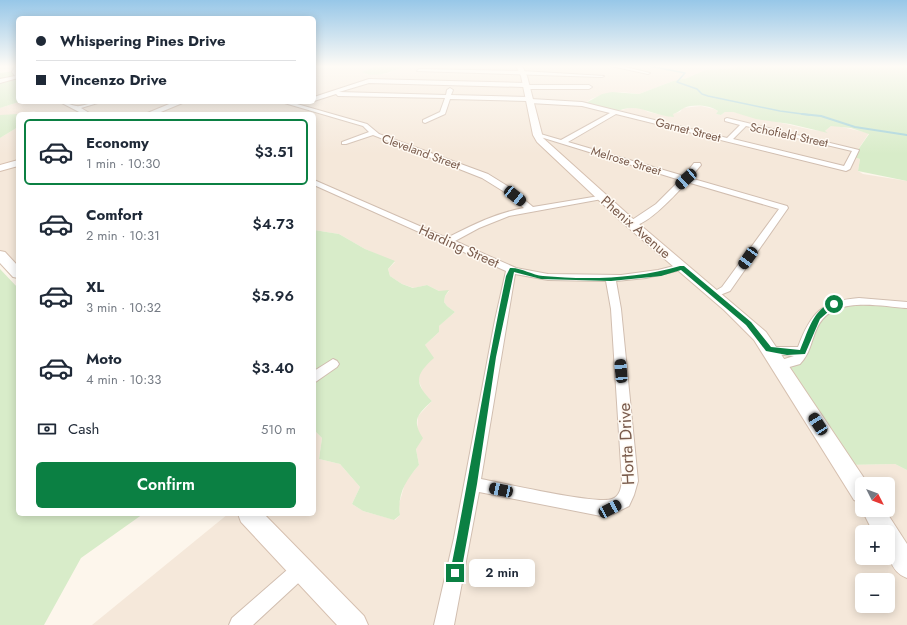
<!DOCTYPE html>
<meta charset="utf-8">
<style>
body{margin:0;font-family:Jost,sans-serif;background:#f6f6f7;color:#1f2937;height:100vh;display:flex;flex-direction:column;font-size:15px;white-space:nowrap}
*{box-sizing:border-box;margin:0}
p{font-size:13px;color:#747a83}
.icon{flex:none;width:22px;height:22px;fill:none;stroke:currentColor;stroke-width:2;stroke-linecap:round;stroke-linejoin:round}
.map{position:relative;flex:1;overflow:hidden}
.panel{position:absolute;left:16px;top:112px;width:300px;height:404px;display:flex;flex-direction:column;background:#fff;border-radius:6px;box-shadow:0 2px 10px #0003}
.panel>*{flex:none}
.banner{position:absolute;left:16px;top:16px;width:300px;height:88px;border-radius:6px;box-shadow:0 2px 10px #0003;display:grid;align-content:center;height:88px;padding:0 20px;background:#fff}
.needle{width:26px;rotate:132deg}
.buttons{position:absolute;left:855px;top:477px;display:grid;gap:8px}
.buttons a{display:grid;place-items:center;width:40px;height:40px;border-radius:6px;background:#fff;box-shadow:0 2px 10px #0003;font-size:20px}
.end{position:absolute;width:18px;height:18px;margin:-9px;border:5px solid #0b8043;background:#fff;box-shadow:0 0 0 2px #fff}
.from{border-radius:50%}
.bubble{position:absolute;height:28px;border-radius:6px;background:#fff;box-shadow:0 2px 10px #0003;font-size:13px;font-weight:600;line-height:28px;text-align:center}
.car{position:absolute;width:12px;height:24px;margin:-12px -6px;border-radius:5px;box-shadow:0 0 3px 1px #0007;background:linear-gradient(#222 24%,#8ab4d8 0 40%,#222 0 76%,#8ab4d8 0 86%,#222 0)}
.banner b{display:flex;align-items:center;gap:14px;height:38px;font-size:15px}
.banner b+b{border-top:1px solid #e0e1e3}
.banner i{width:10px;height:10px;background:#1f2937}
ul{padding:7px 0 0;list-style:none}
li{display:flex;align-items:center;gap:12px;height:66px;margin:0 8px 6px;padding:0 12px;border:2px solid transparent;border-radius:6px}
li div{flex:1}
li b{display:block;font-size:15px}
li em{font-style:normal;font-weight:600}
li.selected{border-color:#0b8043}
li>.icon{width:36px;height:36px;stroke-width:1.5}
.pay{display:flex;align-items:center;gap:10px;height:44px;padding:0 20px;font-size:15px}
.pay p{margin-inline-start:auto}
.action{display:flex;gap:8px;margin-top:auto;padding:8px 20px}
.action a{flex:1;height:46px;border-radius:6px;background:#0b8043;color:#fff;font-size:16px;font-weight:600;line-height:46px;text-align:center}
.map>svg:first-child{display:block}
</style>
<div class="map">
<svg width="907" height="625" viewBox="0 0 907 625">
<rect width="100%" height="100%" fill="#fdf6ec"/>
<path fill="#f5e8da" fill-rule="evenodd" d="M314,66H391L371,68L369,70L372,75L390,73L394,69L409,66H460V70L461,67L465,66H734L737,68L705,70L687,78L673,81L639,94L622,92L602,95L591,99L584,104L615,112L633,107L641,108L648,112L673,117L672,114L680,112L683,108L701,106L714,109L718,111L716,114L721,115L725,112H733L812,130L825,131L831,126H837L869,133L853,157L860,159L858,171L863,174L907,181V305L846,465L895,464L907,470V625H92L228,514H314V430L322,438L319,459L340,464L360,487L352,504L363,511L395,520L400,515L399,504L406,480L419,465L416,449L418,416L432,401L424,394L418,379L425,345L439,332V326L441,324L455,312L447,306L444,302L445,296L449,291H439L427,285L414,288L402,284L390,276L388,269L395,262L365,249L339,234L314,230V114H40L34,111L8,116L0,115V108L19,102H314ZM862,484H888V510H862ZM862,532H888V558H862ZM862,580H888V606H862Z
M18,127V275L0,256V138Z"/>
<path fill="#d8ecc9" d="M409,66C393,69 379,80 362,72L374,67Z
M734,66H907V181L858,171L860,159L853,157L869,134L851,128L831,126L825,131L828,133L790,124L756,119L733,112H725L721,115L716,114L718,111C709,105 693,104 684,108C680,110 677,113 673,114L674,117C651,116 638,101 615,112L584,104L602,94L612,92L639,94L673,81L687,78L705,70L736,68Z
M14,71L18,76L19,102L0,108V73Z
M18,114V127L0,138V115Z
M314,230L339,234L365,249L395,261L388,269L390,276L402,284L413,288L427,285L439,291L449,290L445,296L444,302L447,306L455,312L439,326V332L425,345L434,358C416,374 413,383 432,401C418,414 411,420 423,438L416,449L419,465C406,480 397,494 400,515L394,520L363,511L352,504L360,487L340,464L319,459L322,438L314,430Z
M0,269L18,288V514H143L81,558L44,625H0Z
M833,303L907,305V470L895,464L846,465L782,365L797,361C805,339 809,312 833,303Z"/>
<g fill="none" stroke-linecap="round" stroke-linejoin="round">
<path stroke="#a5d3da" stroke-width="1.5" d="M649,66L685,73L677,82L697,89L702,94L708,96L780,111L810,115"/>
<path stroke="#a5d3da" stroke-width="2" d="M802,114L821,116L855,127L907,135"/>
<defs>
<path id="street" d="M15,66H18L17,72L18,78L0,83V79L15,76L12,72Z
M611,66H621L650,73L648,74Z
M419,69L522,71L604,76L602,77L417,71Z
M369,79L525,83L527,85H589L592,87L589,89H526L524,87L369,83L339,92L446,95L447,90L450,88L453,90L451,95L529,97L531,99L582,102L727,138L740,125L725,121V119L727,118L859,150L850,169L846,171L616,114L568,142L684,176L694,163H700L701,165L690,178L787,206L788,208L730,291L715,297L710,294L722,287L779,209L687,182C677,193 644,230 629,226V222L656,204L680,180L534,135L537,133L561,140L610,113L582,106L530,103L527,101L450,99L445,114L425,123L423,122V120L440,112L445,98L338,96L336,94L314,101V97ZM746,126L852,151L844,166L733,139Z
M60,102C66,102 70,105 76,106C81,107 93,102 101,102L81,108L91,114H83Z
M281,102H290L367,124L379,134L488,174L509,187L533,207L605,195L606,197L602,199L509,216L479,228L455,241L516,268L548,274L621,275L658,270L682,264L687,267L685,269L646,278L616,281L621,309L638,481L634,495L629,506L613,514L601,516L479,492L454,625H434L454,538L495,320L506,271L314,185V180L447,238C472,225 496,213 524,208L503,191L482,178L373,135L346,144H342V142L369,132L363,126ZM515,274L548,280L606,281L611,309L622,481C621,488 620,496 612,499C597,505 503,483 481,479Z
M859,298L907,302V308C878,306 832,295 817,328C811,341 810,354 800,364L779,370L775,368L773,365L775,362L794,356L765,353L763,350L765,347H798C811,313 821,301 859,298Z
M333,359L337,361L339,364L337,367L314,383V371Z
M301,560L307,563L310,569L307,575L253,625H229L232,618L295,563Z"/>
<path id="secondary" d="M516,66H522L527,76L543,138L632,218L766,332L868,484H862V503L854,500L754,340L724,310L624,224L537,142L533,135L521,76Z
M174,102H185L156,114H145Z
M18,160V166L0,171V165Z
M0,251L5,252L18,266V278L13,277L0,263Z
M862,510H885L907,544V578C887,570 888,550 888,532H873Z
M238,514H264L364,616L368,625H337L241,522Z"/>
</defs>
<use href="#street" stroke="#d1beb0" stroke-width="2"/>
<use href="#secondary" stroke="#d6c0b0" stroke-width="2"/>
<use href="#street" fill="#fff" fill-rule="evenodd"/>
<use href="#secondary" fill="#fff" fill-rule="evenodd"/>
</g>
<linearGradient id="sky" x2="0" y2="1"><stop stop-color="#97c7e8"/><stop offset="0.43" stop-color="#fefbf6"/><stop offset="1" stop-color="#fefbf6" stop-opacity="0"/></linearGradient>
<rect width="907" height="154" fill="url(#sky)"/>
<path fill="#0b8043" d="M680,266H684L751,322L771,347L800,350C808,332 813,308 834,302L837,304L820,319L805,354L787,355L766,351L746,325L681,270L661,276L611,281L541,279L514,272L496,357L477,484L461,573L459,577L455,579L452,577L450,573C470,474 485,375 506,276L510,268C520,267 532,275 543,276C587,280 637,279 680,266Z"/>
<g text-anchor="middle" stroke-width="3" stroke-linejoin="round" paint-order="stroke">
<g font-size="12" fill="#7a5c4d" stroke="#fffaf3">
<text transform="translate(688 130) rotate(14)" y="4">Garnet Street</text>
<text transform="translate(789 135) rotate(12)" y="4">Schofield Street</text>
<text transform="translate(421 152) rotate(20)" y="4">Cleveland Street</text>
<text transform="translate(626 161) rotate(17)" y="4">Melrose Street</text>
</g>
<g font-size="14" fill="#7a5c4d" stroke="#fffaf3">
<text transform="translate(636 227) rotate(41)" y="5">Phenix Avenue</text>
<text transform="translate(459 246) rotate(24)" y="5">Harding Street</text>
</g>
<g font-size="17" fill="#7a5c4d" stroke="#fffaf3">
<text transform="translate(626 444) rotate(-93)" y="6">Horta Drive</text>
</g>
</g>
</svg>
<div class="buttons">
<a><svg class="needle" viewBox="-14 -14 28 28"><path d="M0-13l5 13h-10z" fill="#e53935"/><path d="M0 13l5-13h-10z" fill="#747a83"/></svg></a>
<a>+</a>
<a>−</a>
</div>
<i class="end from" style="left:834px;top:304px"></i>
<i class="end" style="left:455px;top:573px"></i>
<div class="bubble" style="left:469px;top:559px;width:66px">2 min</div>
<i class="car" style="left:686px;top:179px;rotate:228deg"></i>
<i class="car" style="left:515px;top:196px;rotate:129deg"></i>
<i class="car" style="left:748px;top:258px;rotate:215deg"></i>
<i class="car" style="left:621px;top:371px;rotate:355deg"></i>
<i class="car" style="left:818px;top:424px;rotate:327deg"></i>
<i class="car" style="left:501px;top:490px;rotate:282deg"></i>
<i class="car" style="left:610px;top:509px;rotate:62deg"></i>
<div class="banner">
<b><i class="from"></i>Whispering Pines Drive</b>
<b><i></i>Vincenzo Drive</b>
</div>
<section class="panel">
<ul>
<li class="selected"><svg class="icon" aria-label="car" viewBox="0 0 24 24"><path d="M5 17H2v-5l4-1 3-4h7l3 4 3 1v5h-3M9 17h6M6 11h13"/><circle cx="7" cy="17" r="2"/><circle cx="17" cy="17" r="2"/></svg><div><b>Economy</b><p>1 min · 10:30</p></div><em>$3.51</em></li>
<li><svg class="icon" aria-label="car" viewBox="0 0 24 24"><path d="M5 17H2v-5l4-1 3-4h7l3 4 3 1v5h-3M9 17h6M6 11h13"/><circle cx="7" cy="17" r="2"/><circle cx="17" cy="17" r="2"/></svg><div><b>Comfort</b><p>2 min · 10:31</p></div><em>$4.73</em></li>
<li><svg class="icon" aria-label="car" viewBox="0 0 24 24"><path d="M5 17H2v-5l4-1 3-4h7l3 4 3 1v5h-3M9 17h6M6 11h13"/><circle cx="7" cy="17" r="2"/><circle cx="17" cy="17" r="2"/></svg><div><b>XL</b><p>3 min · 10:32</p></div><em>$5.96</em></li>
<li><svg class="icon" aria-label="car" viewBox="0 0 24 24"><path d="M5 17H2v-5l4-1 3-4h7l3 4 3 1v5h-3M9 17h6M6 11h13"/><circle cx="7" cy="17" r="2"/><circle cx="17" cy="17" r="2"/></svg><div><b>Moto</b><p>4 min · 10:33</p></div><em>$3.40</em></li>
</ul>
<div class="pay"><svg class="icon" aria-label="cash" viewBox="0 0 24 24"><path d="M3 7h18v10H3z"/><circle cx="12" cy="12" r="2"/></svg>Cash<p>510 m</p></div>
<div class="action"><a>Confirm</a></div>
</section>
</div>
